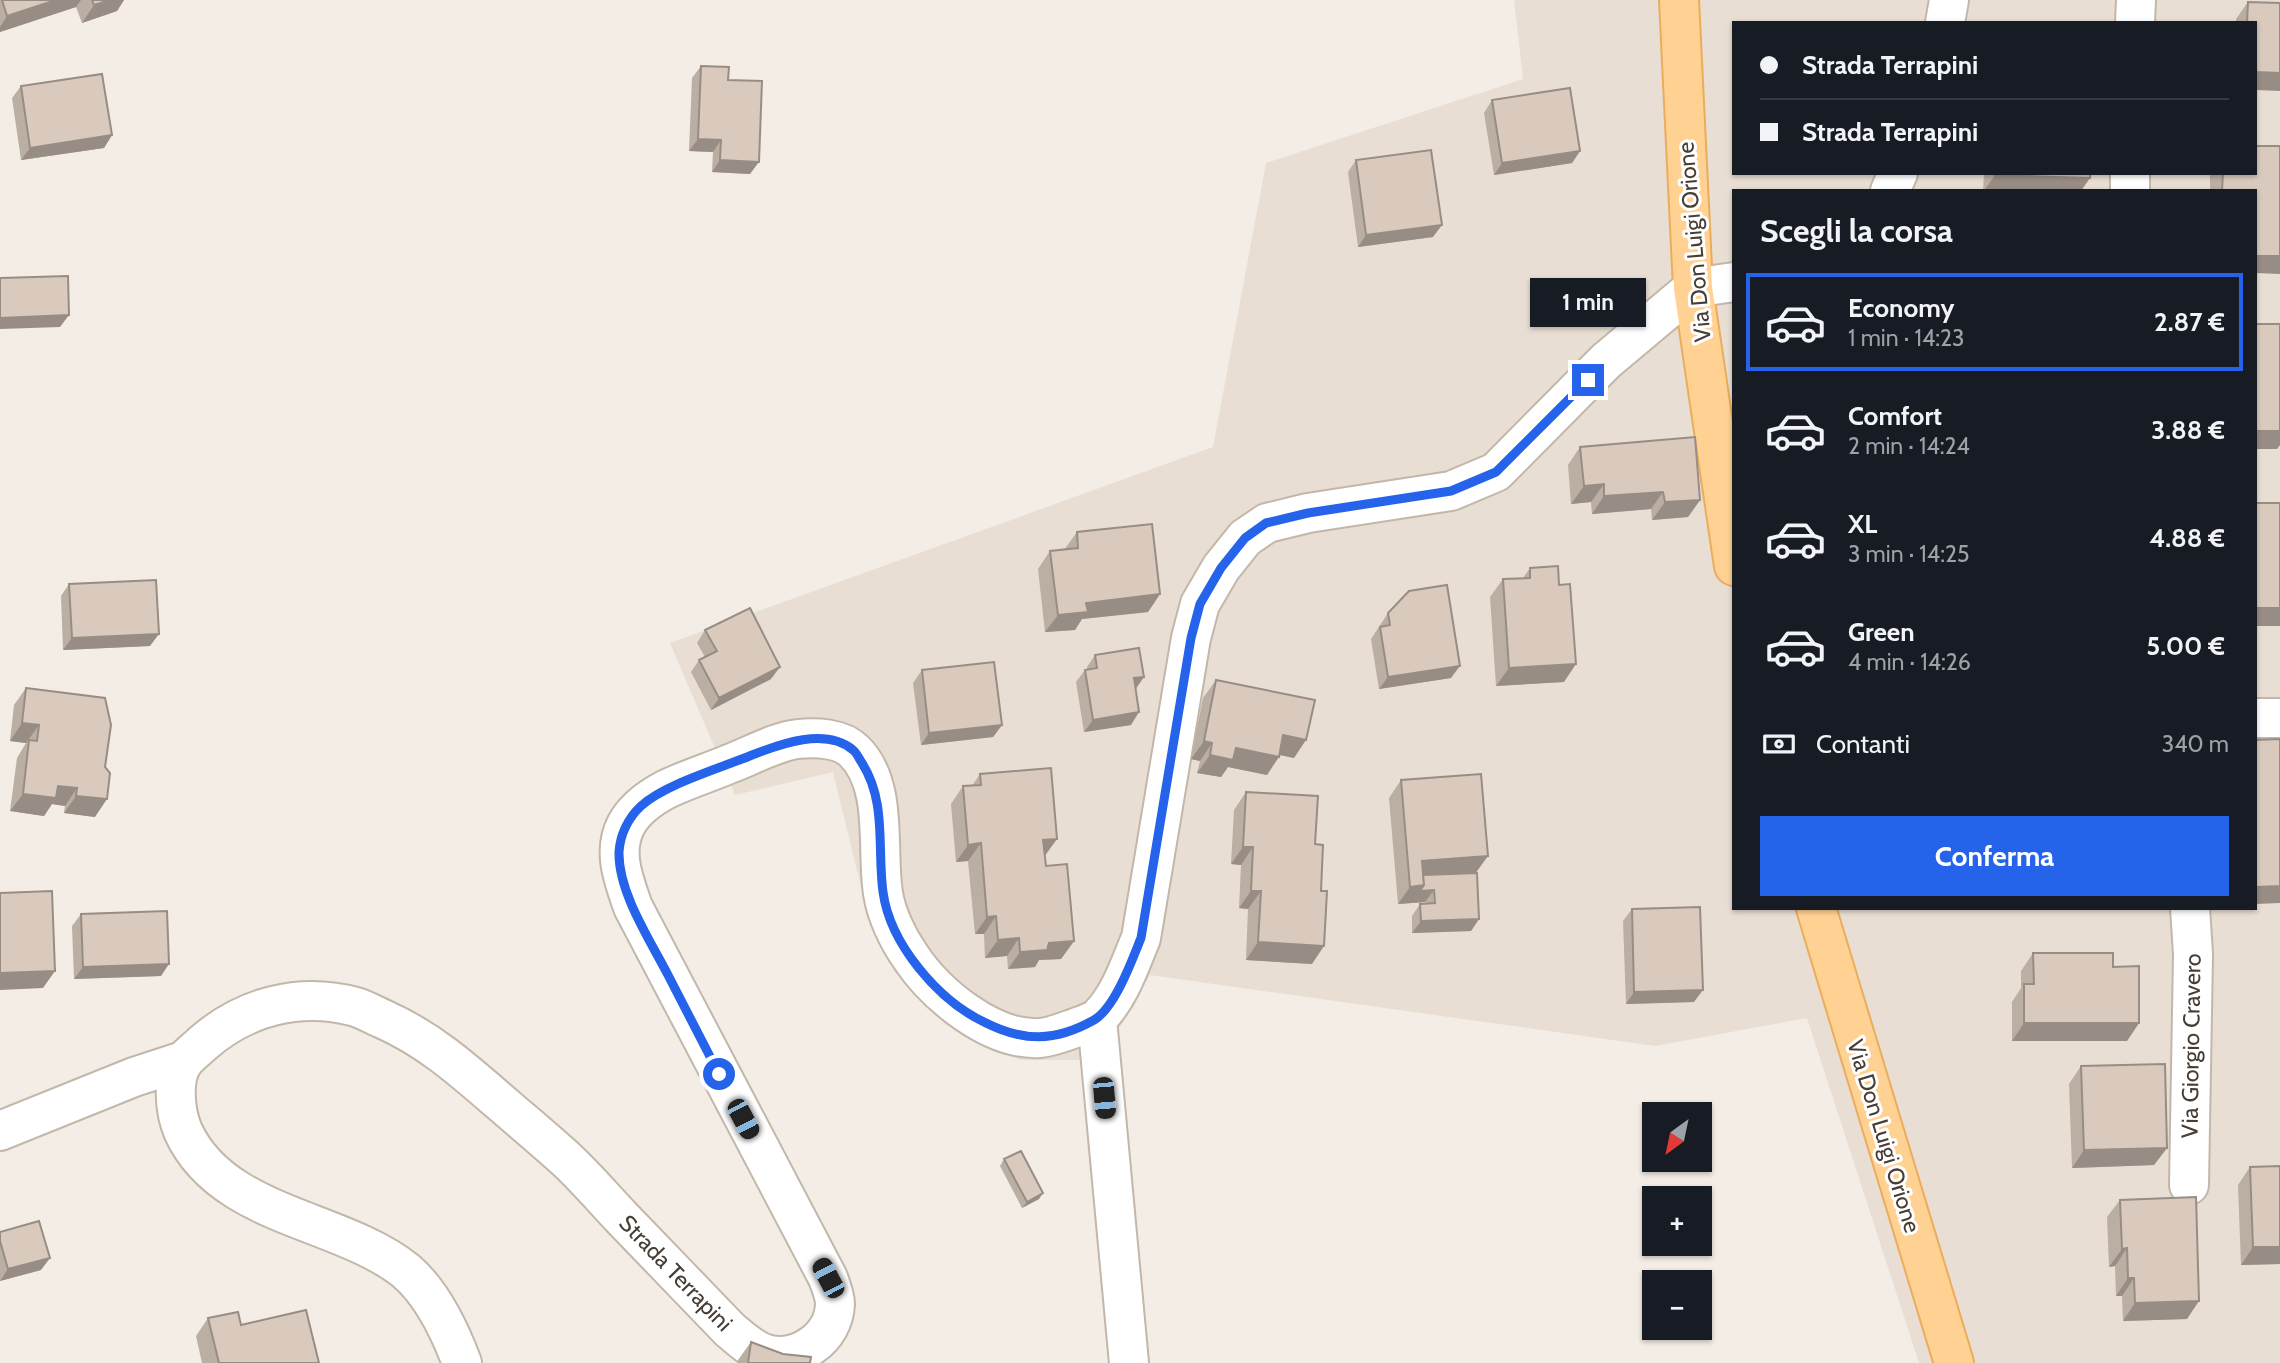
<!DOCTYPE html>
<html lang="it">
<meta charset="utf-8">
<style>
body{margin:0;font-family:Cabin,sans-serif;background:#20242c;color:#f1f3f6;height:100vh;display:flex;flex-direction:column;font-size:26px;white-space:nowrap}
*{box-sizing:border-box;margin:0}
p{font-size:23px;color:#9ea1a6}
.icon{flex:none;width:38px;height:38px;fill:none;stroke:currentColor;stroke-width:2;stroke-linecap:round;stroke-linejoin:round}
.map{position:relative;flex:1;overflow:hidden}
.drawer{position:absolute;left:1732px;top:189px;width:525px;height:721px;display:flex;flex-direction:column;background:#171b24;border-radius:0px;box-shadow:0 2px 5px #0004}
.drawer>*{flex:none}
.banner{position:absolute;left:1732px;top:21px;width:525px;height:154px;border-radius:0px;box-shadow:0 2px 5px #0004;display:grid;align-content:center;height:154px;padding:0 28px;background:#171b24}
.needle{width:46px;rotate:213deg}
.controls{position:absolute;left:1642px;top:1102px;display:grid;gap:14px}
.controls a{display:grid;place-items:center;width:70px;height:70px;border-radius:0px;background:#171b24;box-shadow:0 2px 5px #0004;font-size:35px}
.end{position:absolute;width:32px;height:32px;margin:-16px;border:9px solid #2563eb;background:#fff;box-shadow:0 0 0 4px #fff}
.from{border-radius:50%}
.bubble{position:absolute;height:49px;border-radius:0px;background:#171b24;box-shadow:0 2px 5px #0004;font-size:23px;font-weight:800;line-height:49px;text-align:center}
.car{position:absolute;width:21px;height:42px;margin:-21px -10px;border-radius:9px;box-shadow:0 0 5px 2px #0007;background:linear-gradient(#222 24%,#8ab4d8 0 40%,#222 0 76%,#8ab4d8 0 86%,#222 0)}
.banner b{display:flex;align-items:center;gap:24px;height:66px;font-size:26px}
.banner b+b{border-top:2px solid #363941}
.banner i{width:18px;height:18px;background:#f1f3f6}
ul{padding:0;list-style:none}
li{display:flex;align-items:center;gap:21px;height:98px;margin:0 14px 10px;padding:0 14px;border:4px solid transparent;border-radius:0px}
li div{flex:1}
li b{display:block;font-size:26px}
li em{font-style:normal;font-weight:800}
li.active{border-color:#2563eb}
li>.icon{width:63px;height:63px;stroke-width:1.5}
h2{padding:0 28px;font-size:32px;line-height:84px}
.pay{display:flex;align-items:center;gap:18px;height:77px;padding:0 28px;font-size:26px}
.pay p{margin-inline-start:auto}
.cta{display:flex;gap:14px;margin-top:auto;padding:14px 28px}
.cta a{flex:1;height:80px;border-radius:0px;background:#2563eb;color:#fff;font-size:28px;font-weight:800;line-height:80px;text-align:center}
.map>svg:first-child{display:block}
</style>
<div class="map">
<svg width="2280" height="1363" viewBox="0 0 2280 1363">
<rect width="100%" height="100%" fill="#f4ede5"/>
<path fill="#e8ded3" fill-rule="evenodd" d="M1514,0H2280V1363H1919L1807,1018L1655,1046L1150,975L1101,1060H1020L946,1025L894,971L863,895L833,772L735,795L670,643L1213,447L1266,163L1523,79ZM1734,23H2256V173H1734ZM1734,191H2256V908H1734Z"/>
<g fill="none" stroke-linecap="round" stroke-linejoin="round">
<defs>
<path id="minor" d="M1945,23L1949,0
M2135,23L2136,0
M1890,191L1898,173
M2130,191V173
M2256,718H2280
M1097,1019L1129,1363
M0,1131L134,1077L183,1061
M2189,1185L2193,954L2190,908
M462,1363C450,1331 433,1294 406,1271C340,1218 222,1217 183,1131C175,1112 171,1077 185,1060C190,1054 197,1049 202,1044C245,1006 300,992 356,1007C365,1010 374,1015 383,1019C428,1039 461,1068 499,1101C522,1121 545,1140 568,1161C587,1179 605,1200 623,1219C659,1256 694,1293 730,1330C741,1339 752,1350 766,1354C798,1363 834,1338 835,1304C835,1296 831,1286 828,1278L633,907C624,881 612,852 626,825C634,810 650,798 665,790C685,780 708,773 729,764C751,756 774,742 798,739C815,737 841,738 854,751C889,785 876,850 883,893C886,914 898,939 910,956C935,994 991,1041 1040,1038C1052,1037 1064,1032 1075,1028C1083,1025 1093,1022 1099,1017C1120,996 1130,964 1141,938L1191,638L1200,604L1221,568L1245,538L1267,523L1308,513L1451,491L1496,472L1606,361L1693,288L1734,282"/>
<path id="major" d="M1679,0L1693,288L1734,566
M1816,908L1954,1363"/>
</defs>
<use href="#minor" stroke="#c3b7aa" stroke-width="42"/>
<use href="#major" stroke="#ebad5b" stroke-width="42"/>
<use href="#minor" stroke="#fff" stroke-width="38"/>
<use href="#major" stroke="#ffd293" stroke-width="38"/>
</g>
<path fill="#bbaea3" d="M0,0H124L117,11L82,23L76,7L0,32Z
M2248,2L2256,23H2236V19Z
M701,66L728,80L750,174L712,172L713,152L689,151L692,78Z
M21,86L112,135L104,148L21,160L12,98Z
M1492,100L1580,151L1572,163L1494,175L1484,113Z
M1356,160L1433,237L1358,247L1348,172Z
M1984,173H2090L2081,191H1983Z
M2210,173H2256V191H2210Z
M1580,447L1700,500L1688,517L1652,520L1651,509L1592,514L1591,502L1571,504L1568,465Z
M1077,532L1160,594L1148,612L1082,619L1075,630L1045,632L1038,569L1050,551L1064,550Z
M1530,568L1564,682L1496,686L1490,597L1503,579L1523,578Z
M69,584L150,646L63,650L61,596Z
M1388,613L1451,678L1379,689L1371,639Z
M705,630L771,679L711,710L691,672L699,660L705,657L697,643Z
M1095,655L1144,677L1136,689L1131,725L1084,732L1076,682L1085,670H1087V667Z
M922,670L1002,725L993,737L921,745L913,683Z
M1216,680L1294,758L1279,755L1267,775L1228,767L1221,777L1197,773L1200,761L1191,759L1203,698Z
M26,688L95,817L64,813L65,806L52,804L44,816L10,811L17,758L26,743L10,741L14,705Z
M980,774L1045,856L1046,866L1074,941L1061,959L1039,960L1035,967L1008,969L1007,956L985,958L984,934H975L968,861L956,862L951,804L963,786H972Z
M1401,780L1476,873L1479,919L1471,931L1412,933V916L1420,904L1426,903L1425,902L1398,904L1389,798Z
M1246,792L1315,844L1312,964L1246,960L1248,909L1239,908L1241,865L1231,864L1234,810Z
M1632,909L1694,1002L1626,1004L1623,921Z
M81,914L161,976L74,979L72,926Z
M2033,953L2113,967L2139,1023L2127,1041H2012V1002L2021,988V971Z
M2081,1066L2167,1148L2154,1165L2072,1168L2069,1084Z
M1004,1159L1039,1199L1022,1208L1000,1166Z
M2250,1167L2280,1264L2241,1265L2238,1185Z
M2120,1200L2187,1319L2123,1321L2122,1296H2116L2115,1266L2109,1267L2107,1217Z
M0,1232L41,1270L0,1281Z
M208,1318L319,1363H202L196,1336Z
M751,1342L810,1363H738V1360Z"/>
<path fill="#988d84" d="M56,0H81L76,7L0,32V27L7,16Z
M110,0H124L117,11L82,23L94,5Z
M2256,72L2280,73V91L2256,90Z
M112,135L104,148L21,160L30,148Z
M698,139L721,140L713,152L689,151Z
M1580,151L1572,163L1494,175L1502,163Z
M720,160L759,162L750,174L712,172Z
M1995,175L2090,178L2081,191H1984Z
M1442,225L1433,237L1358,247L1366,235Z
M2256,256H2280V274L2256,273Z
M69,315L60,327L0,329V318Z
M2256,431H2280V445L2277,449H2256Z
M1604,484L1591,502L1571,504L1584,486Z
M1663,492L1651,509L1592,514L1604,496Z
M1700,500L1688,517L1652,520L1665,502Z
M1160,594L1148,612L1082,619L1075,630L1045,632L1058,615L1086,603Z
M2256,608H2280V626H2256Z
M159,634L150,646L63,650L72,638Z
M1576,664L1564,682L1496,686L1509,668Z
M1460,666L1451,678L1379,689L1388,677Z
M780,667L771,679L711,710L719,698Z
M1144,677L1135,689L1134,678Z
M1139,712L1131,725L1084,732L1093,720Z
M22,723L39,725L26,743L10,741Z
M1002,725L993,737L921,745L929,733Z
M1283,735L1306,740L1294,758L1271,753Z
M1204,741L1212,743L1200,761L1191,759Z
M1236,748L1279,757L1267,775L1228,767L1221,777L1197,773L1210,755Z
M58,786L77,788L65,806L52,804L44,816L10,811L23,794Z
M76,796L107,799L95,817L64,813Z
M1057,839L1044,857L1043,840Z
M981,843L968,861L956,862L968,845Z
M1243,847H1253L1241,865L1231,864Z
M1488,856L1475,874L1419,878L1422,861Z
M1424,885L1434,890L1425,902L1398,904L1410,887Z
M2280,886V903L2256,904V887Z
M1251,891H1261L1248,909L1239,908Z
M996,916L984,934H975L987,917Z
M1479,919L1471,931L1412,933L1421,921Z
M1019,938L1007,956L985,958L998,940Z
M1074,941L1061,959L1039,960L1035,967L1008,969L1020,952L1049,943Z
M1258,942L1324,946L1312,964L1246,960Z
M169,964L161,976L74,979L83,967Z
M55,971L43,988L0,990V973Z
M1703,990L1694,1002L1626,1004L1634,992Z
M2024,1023H2139L2127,1041H2012Z
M2167,1148L2154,1165L2072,1168L2084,1150Z
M1043,1193L1039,1199L1022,1208L1027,1202Z
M2253,1247H2280V1264L2241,1265Z
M2127,1248L2115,1266L2109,1267L2122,1249Z
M50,1258L41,1270L0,1281L8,1269Z
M2128,1278H2134L2122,1296H2116Z
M2199,1301L2187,1319L2123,1321L2135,1303Z"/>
<path fill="#d9cabd" stroke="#988d84" stroke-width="2" d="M2,0H56L7,16Z
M92,0H110L94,5Z
M2248,2L2280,3V73L2256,72V23H2247Z
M701,66L729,67L728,80L762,81L759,162L720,160L721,140L698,139Z
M102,74L112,135L30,148L21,86Z
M1570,88L1580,151L1502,163L1492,100Z
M2256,146H2280V256H2256V191H2222L2223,173H2256Z
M1431,150L1442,225L1366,235L1356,160Z
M1996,173H2090V178L1995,175Z
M68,276L69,315L0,318V278Z
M2256,324H2280V431H2256Z
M1695,437L1700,500L1665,502L1663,492L1604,496V484L1584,486L1580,447Z
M2256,503H2280V608H2256Z
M1152,524L1160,594L1086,603L1088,612L1058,615L1050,551L1078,548L1077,532Z
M1558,566L1559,585L1570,584L1576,664L1509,668L1503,579L1530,578V568Z
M156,580L159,634L72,638L69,584Z
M1447,585L1460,666L1388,677L1380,627L1390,625L1388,613L1409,591Z
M750,608L780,667L719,698L699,660L717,651L705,630Z
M1139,648L1144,677L1134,678L1139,712L1093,720L1085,670L1097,668L1095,655Z
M994,662L1002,725L929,733L922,670Z
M1216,680L1315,700L1306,740L1283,735L1279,757L1236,748L1233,760L1210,755L1212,743L1204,741Z
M26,688L105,698L111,725L105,767L110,773L107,799L76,796L77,788L58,786L56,798L23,794L29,740L37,741L39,725L22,723Z
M2280,739V886L2256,887V740Z
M1051,768L1057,839L1043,840L1046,866L1067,864L1074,941L1049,943L1047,950L1020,952L1019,938L998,940L996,916L987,917L981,843L968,845L963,786L981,785L980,774Z
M1481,774L1488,856L1422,861L1424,885L1410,887L1401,780Z
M1246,792L1318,796L1315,844L1323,845L1321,891H1327L1324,946L1258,942L1261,891H1251L1253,847H1243Z
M1477,873L1479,919L1421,921L1420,904L1435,903L1434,890L1420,891L1424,885L1423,875Z
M52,891L55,971L0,973V893Z
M1700,907L1703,990L1634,992L1632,909Z
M167,911L169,964L83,967L81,914Z
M2033,953H2113V967L2139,966V1023H2024V984H2034Z
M2165,1064L2167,1148L2084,1150L2081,1066Z
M1021,1151L1043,1193L1027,1202L1004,1159Z
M2280,1166V1247H2253L2250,1167Z
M2196,1197L2199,1301L2135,1303L2134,1278H2128L2127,1248L2122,1249L2120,1200Z
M39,1221L50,1258L8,1269L0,1241V1232Z
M306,1310L319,1363H219L208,1318L238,1312L241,1325Z
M751,1342L783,1354L811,1357L810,1363H748Z"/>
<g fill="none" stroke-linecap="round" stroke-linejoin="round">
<path stroke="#2563eb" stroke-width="9" d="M719,1074C702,1041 685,1008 668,975C650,940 618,892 619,852C620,835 628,818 641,806C665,784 721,768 752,755C780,744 826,727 853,750C857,753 859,759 862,763C887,802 877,849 883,892C890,944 938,1000 984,1022C1023,1042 1055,1042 1094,1020C1115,1008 1132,960 1141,938L1191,638L1200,604L1221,568L1245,538L1266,523L1308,513L1451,491L1496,472L1588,380"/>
</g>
<g text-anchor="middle" stroke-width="6" stroke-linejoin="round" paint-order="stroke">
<g font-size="23" fill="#463d34" stroke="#fff">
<text transform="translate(1694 242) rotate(-95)" y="8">Via Don Luigi Orione</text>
<text transform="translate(2191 1046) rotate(-89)" y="8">Via Giorgio Cravero</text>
<text transform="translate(1884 1136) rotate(73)" y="8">Via Don Luigi Orione</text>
<text transform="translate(676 1273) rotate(46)" y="8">Strada Terrapini</text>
</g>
</g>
</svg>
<div class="controls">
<a><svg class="needle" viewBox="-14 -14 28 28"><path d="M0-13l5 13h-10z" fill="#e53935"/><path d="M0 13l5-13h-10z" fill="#9ea1a6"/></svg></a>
<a>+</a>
<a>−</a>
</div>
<i class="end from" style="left:719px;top:1074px"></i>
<i class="end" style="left:1588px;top:380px"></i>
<div class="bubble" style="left:1530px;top:278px;width:116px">1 min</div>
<i class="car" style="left:1104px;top:1098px;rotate:175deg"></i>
<i class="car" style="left:743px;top:1119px;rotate:152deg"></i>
<i class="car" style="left:828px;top:1278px;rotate:332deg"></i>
<div class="banner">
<b><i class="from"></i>Strada Terrapini</b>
<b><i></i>Strada Terrapini</b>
</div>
<section class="drawer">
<h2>Scegli la corsa</h2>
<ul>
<li class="active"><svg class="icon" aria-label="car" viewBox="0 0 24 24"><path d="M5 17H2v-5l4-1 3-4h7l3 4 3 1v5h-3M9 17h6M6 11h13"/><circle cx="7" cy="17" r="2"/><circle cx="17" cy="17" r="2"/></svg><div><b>Economy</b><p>1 min · 14:23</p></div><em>2.87 €</em></li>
<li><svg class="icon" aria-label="car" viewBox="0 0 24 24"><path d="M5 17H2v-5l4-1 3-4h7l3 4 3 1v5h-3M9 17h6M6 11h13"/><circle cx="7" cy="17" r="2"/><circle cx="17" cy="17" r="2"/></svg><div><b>Comfort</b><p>2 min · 14:24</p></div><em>3.88 €</em></li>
<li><svg class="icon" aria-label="car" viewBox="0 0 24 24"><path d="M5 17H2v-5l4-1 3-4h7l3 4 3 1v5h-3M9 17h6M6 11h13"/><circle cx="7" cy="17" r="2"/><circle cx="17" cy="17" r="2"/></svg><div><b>XL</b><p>3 min · 14:25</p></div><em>4.88 €</em></li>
<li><svg class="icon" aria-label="car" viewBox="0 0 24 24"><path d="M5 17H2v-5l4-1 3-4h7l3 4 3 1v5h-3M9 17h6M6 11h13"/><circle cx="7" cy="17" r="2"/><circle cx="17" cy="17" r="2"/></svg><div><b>Green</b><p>4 min · 14:26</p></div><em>5.00 €</em></li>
</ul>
<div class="pay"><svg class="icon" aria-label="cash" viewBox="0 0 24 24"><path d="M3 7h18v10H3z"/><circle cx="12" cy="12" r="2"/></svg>Contanti<p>340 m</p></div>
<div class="cta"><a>Conferma</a></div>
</section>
</div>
